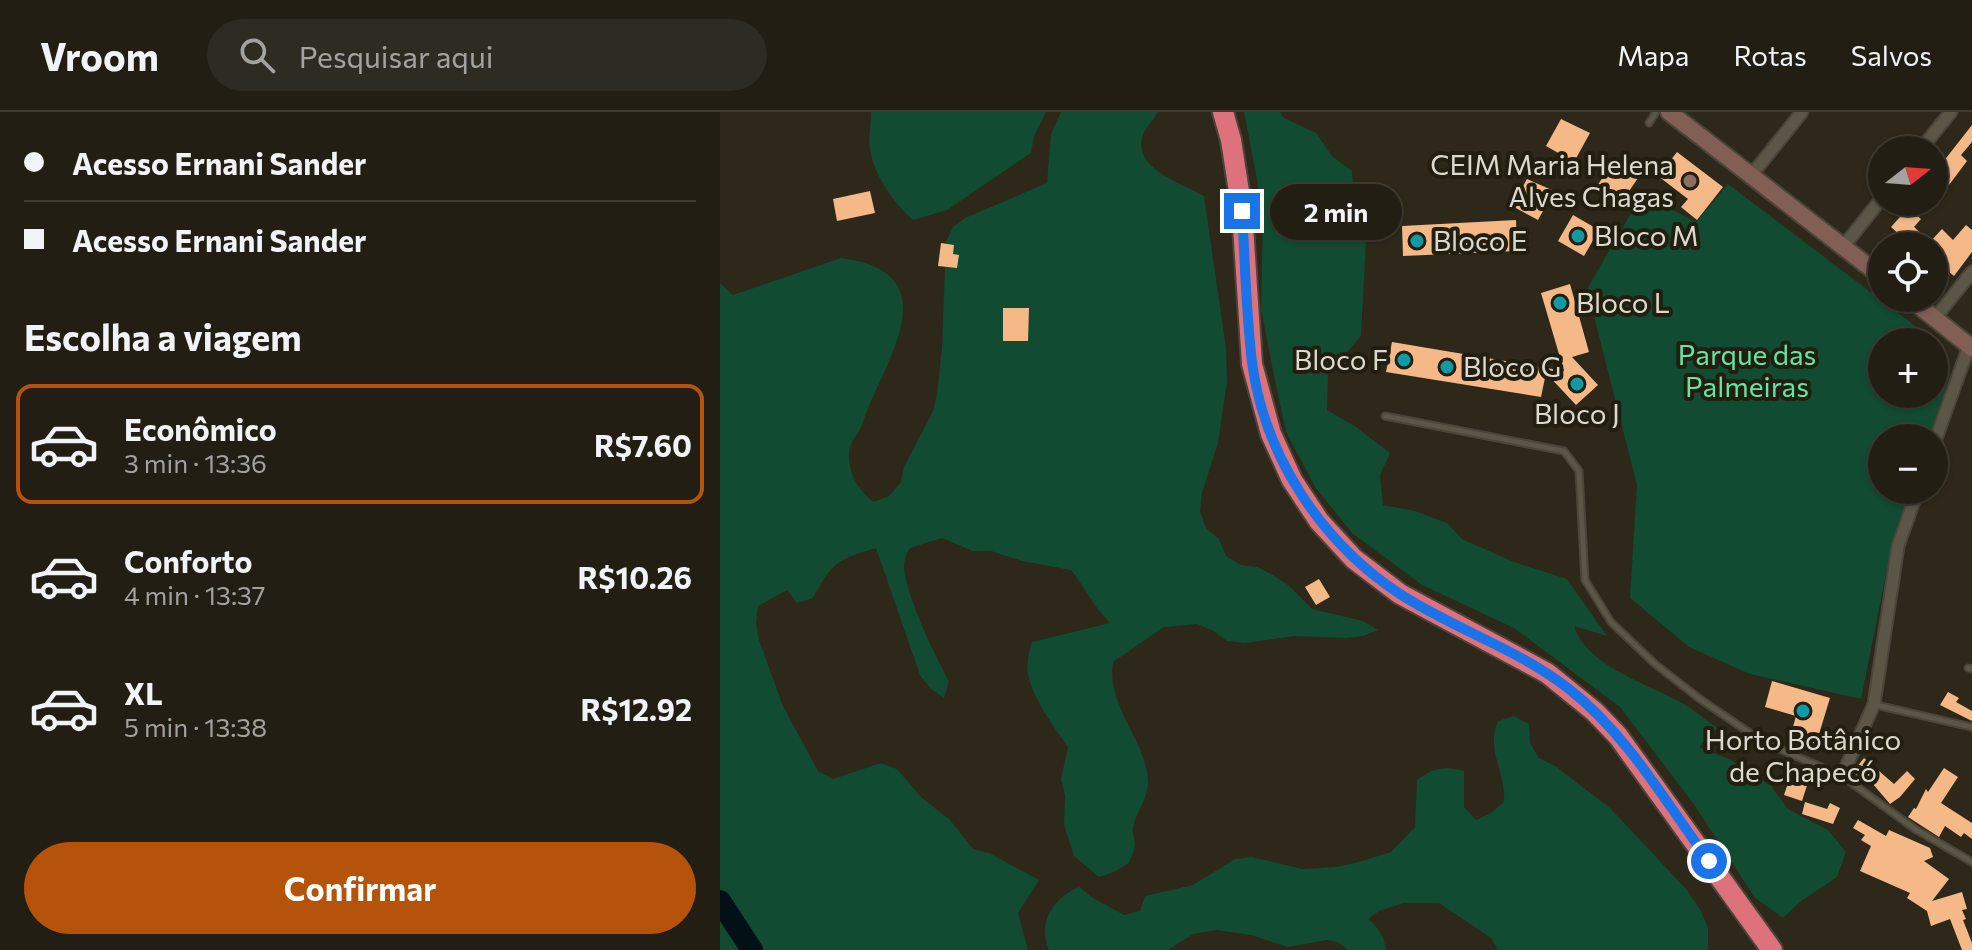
<!DOCTYPE html>
<html lang="pt">
<meta charset="utf-8">
<style>
body{margin:0;font-family:Commissioner,sans-serif;background:#2e2b22;color:#f1f3f6;height:100vh;display:flex;flex-direction:column;font-size:30px;white-space:nowrap}
*{box-sizing:border-box;margin:0}
p{font-size:26px;color:#a2a2a0}
.icon{flex:none;width:44px;height:44px;fill:none;stroke:currentColor;stroke-width:2;stroke-linecap:round;stroke-linejoin:round}
.map{position:relative;flex:1;overflow:hidden}
.sheet{display:flex;flex-direction:column;background:#221e14;width:720px}
.sheet>*{flex:none}
.banner{display:grid;align-content:center;height:176px;padding:0 24px;background:#221e14}
.needle{width:52px;rotate:73deg}
.fabs{position:absolute;left:1148px;top:24px;display:grid;gap:16px}
.fabs a{display:grid;place-items:center;width:80px;height:80px;border-radius:50%;background:#221e14;box-shadow:0 2px 6px #0004,0 0 0 2px #3f3c34;font-size:40px}
.end{position:absolute;width:36px;height:36px;margin:-18px;border:10px solid #1a73e8;background:#fff;box-shadow:0 0 0 4px #fff}
.from{border-radius:50%}
.bubble{position:absolute;height:56px;border-radius:28px;background:#221e14;box-shadow:0 2px 6px #0004,0 0 0 2px #3f3c34;font-size:26px;font-weight:700;line-height:56px;text-align:center}
.banner b{display:flex;align-items:center;gap:28px;height:76px;font-size:30px}
.banner b+b{border-top:2px solid #3f3c34}
.banner i{width:20px;height:20px;background:#f1f3f6}
ul{padding:0;list-style:none}
li{display:flex;align-items:center;gap:24px;height:120px;margin:0 16px 12px;padding:0 8px;border:4px solid transparent;border-radius:16px}
li div{flex:1}
li b{display:block;font-size:30px}
li em{font-style:normal;font-weight:700}
li.active{border-color:#b45309}
li>.icon{width:72px;height:72px;stroke-width:1.5}
h2{padding:0 24px;font-size:36px;line-height:96px}
.cta{display:flex;gap:16px;margin-top:auto;padding:16px 24px}
.cta a{flex:1;height:92px;border-radius:48px;background:#b45309;color:#fff;font-size:32px;font-weight:700;line-height:92px;text-align:center}
header{display:flex;align-items:center;gap:48px;box-sizing:border-box;height:112px;padding:0 40px;background:#221e14;border-bottom:2px solid #3f3c34}
header strong{font-size:38px}
nav{display:flex;gap:44px;margin-inline-start:auto;font-size:28px}
.search{width:560px;height:72px;background:#2e2b22;display:flex;align-items:center;gap:20px;box-sizing:border-box;padding:0 28px;border-radius:44px;color:#a2a2a0;font-size:30px}
main{display:flex;flex:1;min-height:0}
.map>svg:first-child{display:block}
</style>
<header>
<strong>Vroom</strong>
<div class="search"><svg class="icon" aria-label="search" viewBox="0 0 24 24"><circle cx="10" cy="10" r="6"/><path d="M15 15l6 6"/></svg>Pesquisar aqui</div>
<nav><a>Mapa</a><a>Rotas</a><a>Salvos</a></nav>
</header>
<main>
<section class="sheet">
<div class="banner">
<b><i class="from"></i>Acesso Ernani Sander</b>
<b><i></i>Acesso Ernani Sander</b>
</div>
<h2>Escolha a viagem</h2>
<ul>
<li class="active"><svg class="icon" aria-label="car" viewBox="0 0 24 24"><path d="M5 17H2v-5l4-1 3-4h7l3 4 3 1v5h-3M9 17h6M6 11h13"/><circle cx="7" cy="17" r="2"/><circle cx="17" cy="17" r="2"/></svg><div><b>Econômico</b><p>3 min · 13:36</p></div><em>R$7.60</em></li>
<li><svg class="icon" aria-label="car" viewBox="0 0 24 24"><path d="M5 17H2v-5l4-1 3-4h7l3 4 3 1v5h-3M9 17h6M6 11h13"/><circle cx="7" cy="17" r="2"/><circle cx="17" cy="17" r="2"/></svg><div><b>Conforto</b><p>4 min · 13:37</p></div><em>R$10.26</em></li>
<li><svg class="icon" aria-label="car" viewBox="0 0 24 24"><path d="M5 17H2v-5l4-1 3-4h7l3 4 3 1v5h-3M9 17h6M6 11h13"/><circle cx="7" cy="17" r="2"/><circle cx="17" cy="17" r="2"/></svg><div><b>XL</b><p>5 min · 13:38</p></div><em>R$12.92</em></li>
</ul>
<div class="cta"><a>Confirmar</a></div>
</section>
<div class="map">
<svg width="1252" height="838" viewBox="0 0 1252 838">
<rect width="100%" height="100%" fill="#2d281a"/>
<path fill="#114b31" fill-rule="evenodd" d="M151,0H326L314,24L311,41L227,98L193,108C173,90 155,65 150,38C148,26 151,12 151,0Z
M341,0H438C435,6 430,10 427,15C403,53 459,70 484,84L506,236L507,270L498,331L482,381L480,399L486,416L499,427L506,444L521,453L537,455L553,463L568,473L592,497L643,509L658,518L643,524L627,526L575,524L525,531L507,529L492,518L477,512L444,515L393,550C386,594 425,626 428,668C429,686 417,698 413,715C412,721 415,727 415,734C414,739 411,746 409,751L394,760L379,765L354,744L344,713L345,683L341,667L348,635C334,615 312,585 308,562C306,551 309,540 312,530L390,511C372,493 366,477 351,458L302,449L271,439H253L222,426L190,436C187,441 184,448 184,454C185,482 215,544 229,569L224,586L210,576L200,563L156,436C116,448 113,450 93,486L77,491L67,478L38,494L36,511L39,528L63,594L98,659L113,667L161,651L177,657L201,685L230,708L253,737L269,741L319,768L298,801L308,838H0V171L13,183L121,146C234,161 162,252 143,310C139,323 130,326 129,343C129,363 138,377 153,390L169,384L181,370L184,355L213,299L217,283L222,235L226,130L233,115L245,106L327,71L331,22Z
M524,0H560L564,6L596,21L612,44L632,59L635,107L647,109L641,224L608,262L607,298L636,315L670,341L660,363L663,393L695,399L727,411L742,427L794,450L847,467L887,524L854,514C867,554 926,571 960,590C973,597 985,607 997,616L979,635L1011,648L1051,674L1068,697L1108,718L1126,740L1117,765L1080,790L1063,806L1035,786L973,691L900,595L794,516L702,473L632,421L595,375L566,320L553,259L541,197L543,99Z
M1008,72L1223,235L1230,263L1209,326H1162V378H1192L1170,442L1141,587L1030,562L969,535L910,486L917,373L867,177L922,82L976,110ZM1162,230H1214V282H1162Z
M794,604L809,612L810,631L819,646L835,654L890,696L967,778L981,799L988,816V838H778L771,826L719,791H683L659,799L648,807C659,816 664,824 666,838H628L618,830L607,828L568,835L531,823L497,818L473,822L448,838H329C317,811 333,786 359,775L373,786L404,803L420,799L425,784L473,773L515,747L532,745L582,757L616,755L635,751L671,740L695,715L697,668C714,655 725,654 744,659V695L756,708L771,701L784,690C786,660 765,638 778,609Z"/>
<g fill="none" stroke-linecap="round" stroke-linejoin="round">
<path stroke="#031016" stroke-width="22" d="M0,789L32,838"/>
</g>
<path fill="#f5b987" d="M841,7L870,21L854,50L826,34Z
M1252,13V30L1241,43L1247,49L1220,85L1214,80V56L1221,48L1223,50Z
M957,40L1003,75L977,108L961,95L968,87L938,64Z
M894,49L918,66L901,91L877,74Z
M807,67L834,79L818,108L792,94Z
M150,79L155,101L117,109L113,87Z
M1188,96L1201,107L1194,115L1210,130L1222,117L1233,128L1246,113L1252,118V140L1234,164L1214,148V134H1192L1171,115Z
M853,103L879,118L864,144L838,129Z
M796,108L797,139L683,144L682,114Z
M221,131L234,133L233,142L239,143L237,156L218,154Z
M850,172L869,240L852,245L878,273L856,293L826,261L821,285L666,260L672,230L844,259L821,181Z
M283,196H309L308,229H283Z
M599,467L610,485L596,493L585,475Z
M1052,569L1110,586L1096,632L1075,626L1076,623L1071,622L1076,604L1045,595Z
M1228,580L1239,586L1236,590L1252,599V609L1220,593Z
M1144,646L1174,672L1187,659L1195,667L1180,685L1170,692L1152,671L1149,674L1133,660Z
M1224,656L1238,665L1221,691L1252,711V727L1244,721L1241,725L1225,714L1219,725L1188,705L1194,696L1196,697L1206,677L1208,680Z
M1072,659L1090,664L1082,689L1064,683Z
M1085,690L1107,697L1110,691L1120,696L1113,712L1082,702Z
M1138,708L1166,724L1169,718L1210,736L1213,745L1204,749L1229,767L1212,789L1242,780L1247,797L1242,798L1246,807L1243,808L1252,831V838H1242L1230,807L1211,814L1207,799L1187,786L1190,781L1140,759L1151,734L1141,728L1145,723L1133,716Z"/>
<g fill="none" stroke-linecap="round" stroke-linejoin="round">
<defs>
<path id="lane" d="M929,11L936,0
M665,304L844,339L859,359L865,468L891,510L935,552L980,587L1043,630L1122,664L1195,717L1252,750
M1248,556L1252,557
M1156,593L1252,615"/>
<path id="street" d="M1200,38L1231,0
M1030,65L1082,0
M1123,135L1162,86
M1215,206L1252,160
M1214,332L1249,234
M1122,664L1154,592L1178,434L1198,378"/>
<path id="secondary" d="M949,0L1162,165
M1189,186L1252,236"/>
<path id="highway" d="M503,0L511,28L522,99L532,252L551,322L572,368L599,409L634,447L680,482L827,561L875,600L898,624L1052,838"/>
</defs>
<use href="#lane" stroke="#494539" stroke-width="9"/>
<use href="#street" stroke="#494539" stroke-width="15"/>
<use href="#secondary" stroke="#494539" stroke-width="20"/>
<use href="#highway" stroke="#494539" stroke-width="24"/>
<use href="#lane" stroke="#5b5646" stroke-width="5"/>
<use href="#street" stroke="#5b5646" stroke-width="11"/>
<use href="#secondary" stroke="#825e56" stroke-width="16"/>
<use href="#highway" stroke="#dd717c" stroke-width="20"/>
</g>
<g fill="none" stroke-linecap="round" stroke-linejoin="round">
<path stroke="#1a73e8" stroke-width="10" d="M522,99C525,149 526,200 532,250C544,344 602,431 680,482C734,517 798,537 849,577C907,622 946,691 989,749"/>
</g>
<circle fill="#8d6e63" stroke="#231f10" stroke-width="3" cx="970" cy="69" r="8"/>
<g fill="#0f9aa8" stroke="#231f10" stroke-width="3">
<circle cx="858" cy="124" r="8"/>
<circle cx="697" cy="129" r="8"/>
<circle cx="840" cy="191" r="8"/>
<circle cx="684" cy="248" r="8"/>
<circle cx="727" cy="255" r="8"/>
<circle cx="857" cy="272" r="8"/>
<circle cx="1083" cy="599" r="8"/>
</g>
<g text-anchor="middle" stroke-width="8" stroke-linejoin="round" paint-order="stroke">
<g font-size="28" fill="#dcd9d0" stroke="#231f10" text-anchor="start">
<text x="954" y="63" text-anchor="end">CEIM Maria Helena<tspan x="954" dy="32">Alves Chagas</tspan></text>
<text x="874" y="134">Bloco M</text>
<text x="713" y="139">Bloco E</text>
<text x="856" y="201">Bloco L</text>
<text x="668" y="258" text-anchor="end">Bloco F</text>
<text x="743" y="265">Bloco G</text>
<text x="857" y="312" text-anchor="middle">Bloco J</text>
<text x="1083" y="638" text-anchor="middle">Horto Botânico<tspan x="1083" dy="32">de Chapecó</tspan></text>
</g>
<g font-size="28" fill="#61e6a5" stroke="#231f10">
<text x="1027" y="253">Parque das<tspan x="1027" dy="32">Palmeiras</tspan></text>
</g>
</g>
</svg>
<div class="fabs">
<a><svg class="needle" viewBox="-14 -14 28 28"><path d="M0-13l5 13h-10z" fill="#e53935"/><path d="M0 13l5-13h-10z" fill="#a2a2a0"/></svg></a>
<a><svg class="icon" aria-label="locate" viewBox="0 0 24 24"><circle cx="12" cy="12" r="6"/><path d="M12 2v4M12 18v4M2 12h4M18 12h4"/></svg></a>
<a>+</a>
<a>−</a>
</div>
<i class="end from" style="left:989px;top:749px"></i>
<i class="end" style="left:522px;top:99px"></i>
<div class="bubble" style="left:550px;top:72px;width:132px">2 min</div>
</div>
</main>
